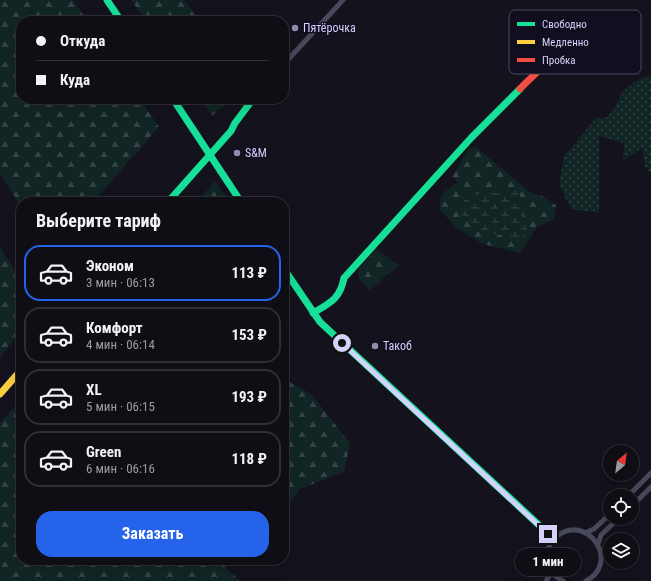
<!DOCTYPE html>
<html lang="ru">
<meta charset="utf-8">
<style>
body{margin:0;font-family:"Roboto Condensed",sans-serif;background:#1d1c22;color:#f1f3f6;height:100vh;display:flex;flex-direction:column;font-size:15px;white-space:nowrap}
*{box-sizing:border-box;margin:0}
p{font-size:13px;color:#9b9ca0}
.icon{flex:none;width:22px;height:22px;fill:none;stroke:currentColor;stroke-width:2;stroke-linecap:round;stroke-linejoin:round}
.map{position:relative;flex:1;overflow:hidden}
.sheet{position:absolute;left:16px;top:197px;width:273px;height:368px;display:flex;flex-direction:column;background:#0f0e15;border-radius:16px;box-shadow:0 4px 16px #0002,0 0 0 1px #2f2e34}
.sheet>*{flex:none}
.hud{position:absolute;left:16px;top:16px;width:273px;height:88px;border-radius:16px;box-shadow:0 4px 16px #0002,0 0 0 1px #2f2e34;display:grid;align-content:center;height:88px;padding:0 20px;background:#0f0e15}
.needle{width:26px;rotate:29deg}
.fabs{position:absolute;left:603px;top:445px;display:grid;gap:8px}
.fabs a{display:grid;place-items:center;width:36px;height:36px;border-radius:50%;background:#0f0e15;box-shadow:0 4px 16px #0002,0 0 0 1px #2f2e34;font-size:20px}
.end{position:absolute;width:18px;height:18px;margin:-9px;border:5px solid #d4d1fb;background:#111;box-shadow:0 0 0 2px #111}
.from{border-radius:50%}
.bubble{position:absolute;height:28px;border-radius:14px;background:#0f0e15;box-shadow:0 4px 16px #0002,0 0 0 1px #2f2e34;font-size:13px;font-weight:700;line-height:28px;text-align:center}
.hud b{display:flex;align-items:center;gap:14px;height:38px;font-size:15px}
.hud b+b{border-top:1px solid #2f2e34}
.hud i{width:10px;height:10px;background:#f1f3f6}
ul{padding:0;list-style:none}
li{display:flex;align-items:center;gap:12px;height:56px;margin:0 8px 6px;padding:0 12px;border:2px solid #2f2e34;border-radius:16px}
li div{flex:1}
li b{display:block;font-size:15px}
li em{font-style:normal;font-weight:700}
li.selected{border-color:#2563eb}
li>.icon{width:36px;height:36px;stroke-width:1.5}
h2{padding:0 20px;font-size:18px;line-height:48px}
.button{display:flex;gap:8px;margin-top:auto;padding:8px 20px}
.button a{flex:1;height:46px;border-radius:16px;background:#2563eb;color:#fff;font-size:16px;font-weight:700;line-height:46px;text-align:center}
.map>svg:first-child{display:block}
</style>
<div class="map">
<svg width="651" height="581" viewBox="0 0 651 581">
<defs>
<pattern id="grass-dots" width="8" height="8" patternUnits="userSpaceOnUse"><rect width="8" height="8" fill="#122525"/><path d="M2 2h.1M6 6h.1" fill="none" stroke="#344446" stroke-width="1.8" stroke-linecap="round"/></pattern>
<pattern id="forest-firs" width="22" height="20" patternUnits="userSpaceOnUse"><rect width="22" height="20" fill="#122525"/><path d="M5 1l3.5 6h-7zM16 11l3.5 6h-7z" fill="#344446"/></pattern>
<pattern id="wetland-marsh" width="20" height="14" patternUnits="userSpaceOnUse"><rect width="20" height="14" fill="#122525"/><path d="M1 5h8M5 5V1M11 12h8M15 12V8" fill="none" stroke="#344446"/></pattern>
</defs>
<rect width="100%" height="100%" fill="#14121c"/>
<path fill="url(#grass-dots)" d="M651,77V175L645,166L642,148L623,161L624,143L599,136V213L571,209L559,185L564,156L596,118H605L613,111L623,91L639,79Z"/>
<path fill="url(#forest-firs)" fill-rule="evenodd" d="M0,0H73L88,21H21V99H140L159,127L93,202H21V207L0,173Z
M131,0H184L201,21H146Z
M201,99H227L228,101L212,116Z
M476,147L530,192L542,196L556,205L553,220L537,227L520,253L483,244L456,228L439,208L442,194L458,182L452,177L468,149ZM516,190L520,197L522,213L527,229L515,243L501,235L482,231L462,215L477,193H495Z
M215,181L230,202H197Z
M0,248L13,267L21,285V331L0,357Z
M377,249L399,266L386,275L374,287L369,290L358,277L359,268Z
M284,277L290,286L284,307Z
M284,379L311,394L350,443L344,472L300,489L284,511Z
M21,399V560H218L240,581H0V423Z"/>
<path fill="url(#wetland-marsh)" d="M516,190L520,196L522,213L527,229L522,241L515,243L501,235L482,232L462,215V202L477,193H495Z"/>
<g fill="none" stroke-linecap="round" stroke-linejoin="round">
<path stroke="#48485b" stroke-width="5" d="M284,64L343,0
M628,496L651,473
M632,506L651,487
M585,533L594,529L610,514
M598,544L601,535L619,518
M546,581L552,572
M563,581C553,576 547,567 547,556C547,549 551,542 556,537C586,511 622,562 586,581"/>
<path stroke="#16e098" stroke-width="7" d="M107,0L121,21
M173,99L241,202
M168,202L231,131L235,123L253,99
M284,269L320,322L554,539
M313,313C330,303 340,299 344,278L471,138L520,89"/>
<path stroke="#ffcf43" stroke-width="7" d="M0,394L21,370"/>
<path stroke="#f24e42" stroke-width="7" d="M520,89C529,79 541,70 549,59C558,47 563,37 577,30L615,65"/>
</g>
<g fill="none" stroke-linecap="round" stroke-linejoin="round">
<path stroke="#d4d1fb" stroke-width="5" d="M342,343L548,534"/>
</g>
<g fill="#918ead" stroke="#110f1f" stroke-width="1.5">
<circle cx="295" cy="28" r="4"/>
<circle cx="237" cy="153" r="4"/>
<circle cx="375" cy="346" r="4"/>
</g>
<g text-anchor="middle" stroke-width="3" stroke-linejoin="round" paint-order="stroke">
<g font-size="12" fill="#d4d1fb" stroke="#110f1f" text-anchor="start">
<text x="303" y="32">Пятёрочка</text>
<text x="245" y="157">S&amp;M</text>
<text x="383" y="350">Такоб</text>
</g>
</g>
<rect x="509" y="10" width="132" height="64" rx="6" fill="#110f1f" stroke="#4c4961" stroke-width="1"/>
<rect x="517" y="22" width="18" height="4" fill="#16e098"/>
<rect x="517" y="40" width="18" height="4" fill="#ffcf43"/>
<rect x="517" y="58" width="18" height="4" fill="#f24e42"/>
<g font-size="11" fill="#d4d1fb">
<text x="542" y="28">Свободно</text>
<text x="542" y="46">Медленно</text>
<text x="542" y="64">Пробка</text>
</g>
</svg>
<div class="fabs">
<a><svg class="needle" viewBox="-14 -14 28 28"><path d="M0-13l5 13h-10z" fill="#e53935"/><path d="M0 13l5-13h-10z" fill="#9b9ca0"/></svg></a>
<a><svg class="icon" aria-label="locate" viewBox="0 0 24 24"><circle cx="12" cy="12" r="6"/><path d="M12 2v4M12 18v4M2 12h4M18 12h4"/></svg></a>
<a><svg class="icon" aria-label="layers" viewBox="0 0 24 24"><path d="M12 4l9 5-9 5-9-5zM3 14l9 5 9-5"/></svg></a>
</div>
<i class="end from" style="left:342px;top:343px"></i>
<i class="end" style="left:548px;top:534px"></i>
<div class="bubble" style="left:515px;top:548px;width:66px">1 мин</div>
<div class="hud">
<b><i class="from"></i>Откуда</b>
<b><i></i>Куда</b>
</div>
<section class="sheet">
<h2>Выберите тариф</h2>
<ul>
<li class="selected"><svg class="icon" aria-label="car" viewBox="0 0 24 24"><path d="M5 17H2v-5l4-1 3-4h7l3 4 3 1v5h-3M9 17h6M6 11h13"/><circle cx="7" cy="17" r="2"/><circle cx="17" cy="17" r="2"/></svg><div><b>Эконом</b><p>3 мин · 06:13</p></div><em>113 ₽</em></li>
<li><svg class="icon" aria-label="car" viewBox="0 0 24 24"><path d="M5 17H2v-5l4-1 3-4h7l3 4 3 1v5h-3M9 17h6M6 11h13"/><circle cx="7" cy="17" r="2"/><circle cx="17" cy="17" r="2"/></svg><div><b>Комфорт</b><p>4 мин · 06:14</p></div><em>153 ₽</em></li>
<li><svg class="icon" aria-label="car" viewBox="0 0 24 24"><path d="M5 17H2v-5l4-1 3-4h7l3 4 3 1v5h-3M9 17h6M6 11h13"/><circle cx="7" cy="17" r="2"/><circle cx="17" cy="17" r="2"/></svg><div><b>XL</b><p>5 мин · 06:15</p></div><em>193 ₽</em></li>
<li><svg class="icon" aria-label="car" viewBox="0 0 24 24"><path d="M5 17H2v-5l4-1 3-4h7l3 4 3 1v5h-3M9 17h6M6 11h13"/><circle cx="7" cy="17" r="2"/><circle cx="17" cy="17" r="2"/></svg><div><b>Green</b><p>6 мин · 06:16</p></div><em>118 ₽</em></li>
</ul>
<div class="button"><a>Заказать</a></div>
</section>
</div>
